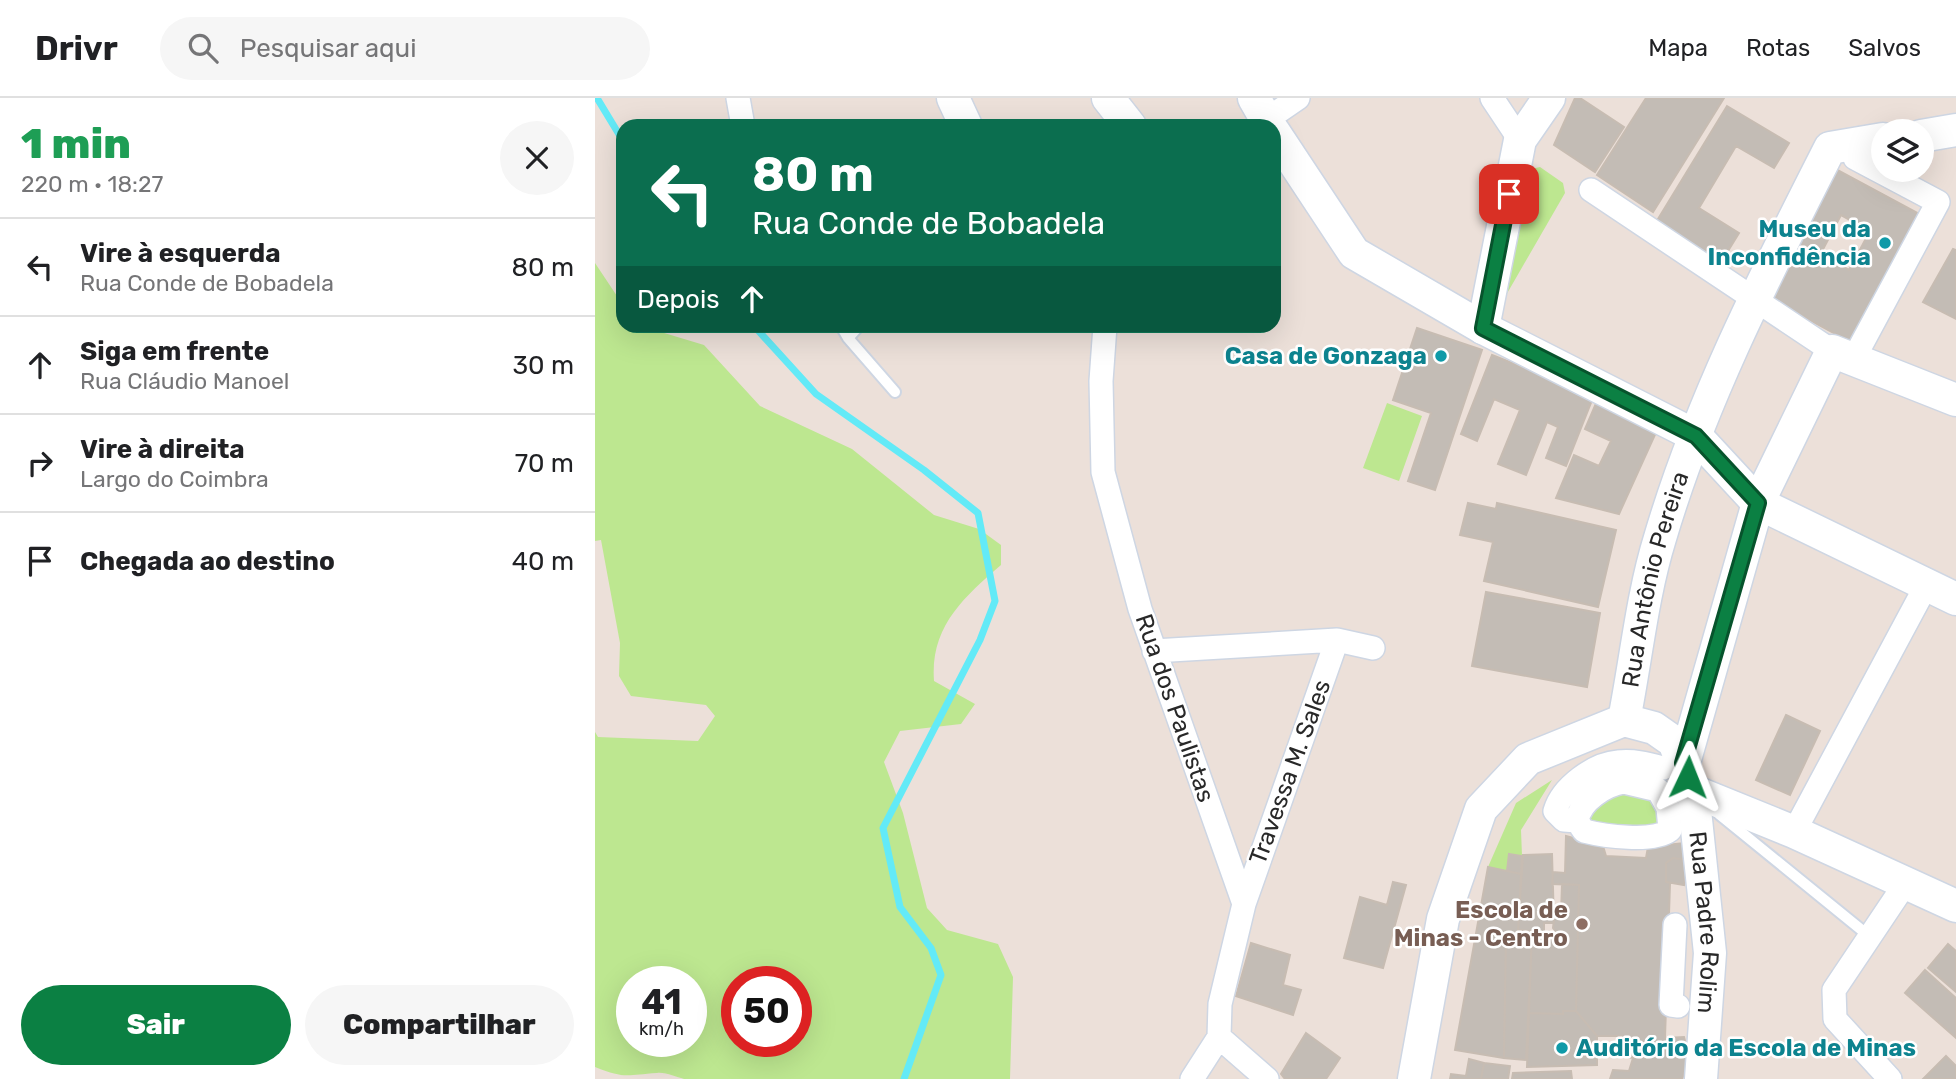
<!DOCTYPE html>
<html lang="pt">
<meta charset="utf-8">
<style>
body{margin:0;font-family:Rubik,sans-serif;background:#f6f6f6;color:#202124;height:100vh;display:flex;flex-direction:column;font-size:26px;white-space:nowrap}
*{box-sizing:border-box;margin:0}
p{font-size:23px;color:#757577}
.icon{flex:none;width:38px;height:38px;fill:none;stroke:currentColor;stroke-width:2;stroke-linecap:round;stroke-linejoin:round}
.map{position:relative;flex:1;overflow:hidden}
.details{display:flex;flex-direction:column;background:#fff;width:595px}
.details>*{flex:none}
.banner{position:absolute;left:21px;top:21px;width:665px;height:214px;border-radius:21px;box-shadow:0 7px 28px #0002;background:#0b6e4f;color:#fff;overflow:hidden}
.tools{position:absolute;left:1276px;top:21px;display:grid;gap:14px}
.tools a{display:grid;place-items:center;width:63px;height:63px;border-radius:50%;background:#fff;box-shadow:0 7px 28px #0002;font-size:35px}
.speed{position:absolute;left:21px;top:868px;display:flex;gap:14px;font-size:35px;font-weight:700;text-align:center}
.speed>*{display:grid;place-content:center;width:91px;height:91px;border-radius:50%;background:#fff;box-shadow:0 7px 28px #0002;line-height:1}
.speed small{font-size:18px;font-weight:400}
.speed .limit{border:10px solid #d22;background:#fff;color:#111}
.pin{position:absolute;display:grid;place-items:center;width:60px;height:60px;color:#fff;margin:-30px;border-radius:14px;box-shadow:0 4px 10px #0006}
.me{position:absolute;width:77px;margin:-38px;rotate:2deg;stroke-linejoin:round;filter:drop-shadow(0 0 5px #0008)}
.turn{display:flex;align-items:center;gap:24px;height:147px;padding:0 21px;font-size:32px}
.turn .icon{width:91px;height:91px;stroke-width:2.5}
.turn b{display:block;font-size:49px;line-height:60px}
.then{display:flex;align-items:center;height:66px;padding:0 21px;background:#0003;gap:14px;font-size:26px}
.round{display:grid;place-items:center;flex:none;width:74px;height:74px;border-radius:37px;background:#f6f6f6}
.summary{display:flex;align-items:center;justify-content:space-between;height:119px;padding:0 21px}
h1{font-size:42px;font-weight:800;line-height:52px;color:#1e9e55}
.primary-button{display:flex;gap:14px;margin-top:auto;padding:14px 21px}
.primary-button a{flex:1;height:80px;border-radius:42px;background:#0b8043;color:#fff;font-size:28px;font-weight:800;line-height:80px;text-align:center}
.primary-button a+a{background:#f6f6f6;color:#202124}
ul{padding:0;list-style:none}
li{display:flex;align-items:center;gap:21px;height:98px;padding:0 21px;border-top:2px solid #e0e0e0}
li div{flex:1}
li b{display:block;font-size:26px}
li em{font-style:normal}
header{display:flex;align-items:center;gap:42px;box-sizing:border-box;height:98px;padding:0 35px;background:#fff;border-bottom:2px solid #e0e0e0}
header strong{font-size:33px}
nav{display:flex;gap:38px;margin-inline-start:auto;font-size:24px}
.search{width:490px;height:63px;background:#f6f6f6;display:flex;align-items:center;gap:18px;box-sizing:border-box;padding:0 24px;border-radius:38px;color:#757577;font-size:26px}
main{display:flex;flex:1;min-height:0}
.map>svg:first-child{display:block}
.green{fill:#bde790;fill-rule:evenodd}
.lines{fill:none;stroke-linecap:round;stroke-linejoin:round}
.stream{stroke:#63eaf7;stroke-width:7}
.building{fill:#c3bcb5;stroke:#c7bcb2;stroke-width:2;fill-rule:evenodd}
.lane-casing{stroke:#ced6e3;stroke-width:14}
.street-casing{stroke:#ced6e3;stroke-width:26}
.secondary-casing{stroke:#ced6e3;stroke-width:35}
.lane{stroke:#fff;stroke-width:10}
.street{stroke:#fff;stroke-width:23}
.secondary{stroke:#fff;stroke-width:32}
.route-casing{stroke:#07532c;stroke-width:18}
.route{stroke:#0b8043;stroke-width:12}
.culture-dot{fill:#0f9aa8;stroke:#fff;stroke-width:2.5}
.education-dot{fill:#8d6e63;stroke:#fff;stroke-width:2.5}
.labels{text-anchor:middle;stroke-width:5;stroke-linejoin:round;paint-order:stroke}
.culture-label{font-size:24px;font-weight:bold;fill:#0d838f;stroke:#fff;text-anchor:end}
.street-label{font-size:24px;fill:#282828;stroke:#fff}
.education-label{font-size:24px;font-weight:bold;fill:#785e54;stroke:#fff;text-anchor:end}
</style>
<header>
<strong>Drivr</strong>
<div class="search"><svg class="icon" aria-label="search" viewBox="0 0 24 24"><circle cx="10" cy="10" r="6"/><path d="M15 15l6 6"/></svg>Pesquisar aqui</div>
<nav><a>Mapa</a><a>Rotas</a><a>Salvos</a></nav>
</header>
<main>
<section class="details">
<div class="summary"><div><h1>1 min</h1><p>220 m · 18:27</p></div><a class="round"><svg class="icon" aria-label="close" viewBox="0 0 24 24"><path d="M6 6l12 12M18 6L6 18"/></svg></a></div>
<ul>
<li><svg class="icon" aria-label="left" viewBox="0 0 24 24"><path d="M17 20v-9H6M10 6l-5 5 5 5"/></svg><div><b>Vire à esquerda</b><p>Rua Conde de Bobadela</p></div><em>80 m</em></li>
<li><svg class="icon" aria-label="ahead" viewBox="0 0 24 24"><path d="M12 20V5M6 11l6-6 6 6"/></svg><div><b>Siga em frente</b><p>Rua Cláudio Manoel</p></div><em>30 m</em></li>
<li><svg class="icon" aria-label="right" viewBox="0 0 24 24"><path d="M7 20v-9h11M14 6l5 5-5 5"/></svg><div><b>Vire à direita</b><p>Largo do Coimbra</p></div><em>70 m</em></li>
<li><svg class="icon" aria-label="arrive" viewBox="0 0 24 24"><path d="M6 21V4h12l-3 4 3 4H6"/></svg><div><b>Chegada ao destino</b></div><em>40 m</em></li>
</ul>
<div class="primary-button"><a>Sair</a><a>Compartilhar</a></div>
</section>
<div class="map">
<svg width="1361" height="981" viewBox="0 0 1361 981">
<rect width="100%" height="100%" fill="#ece0d9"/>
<!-- green -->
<path class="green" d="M945,69L968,85L970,95L910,199L903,195L936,71Z
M0,165L28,207V228H46L109,247L165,308L257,351L339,417L384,431L406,447V467C368,500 335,529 339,583L380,606L366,626L305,633L289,664L308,715L332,810L352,832L403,846L418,879L415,981H89C81,979 71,974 62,975C31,977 30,981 0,969V634L3,639L103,643L120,618L111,607L36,598L24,578L25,545L6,442L0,443ZM37,884H96V943H37ZM142,884H201V943H142Z
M792,305L827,318L804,383L768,370Z
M957,682L926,732L927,758L914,756L912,773L893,769L921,705Z
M1025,691L1063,700L1069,722L1061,729H999L993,720L996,714Z"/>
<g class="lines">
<!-- stream -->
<path class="stream" d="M2,0L28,43
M159,228L221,296L329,372L383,415L400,503L385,542L288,730L305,809L336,850L346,877L309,981"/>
</g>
<!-- building -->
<path class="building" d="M980,0H985L1029,29L1000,74L959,47Z
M1051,0H1129L1058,114L1002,77Z
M1132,8L1194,45L1179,70L1141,48L1104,110L1144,135L1125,166L1060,126Z
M1233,67L1326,117L1257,245L1163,194ZM1246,117L1275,133L1254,172L1225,157Z
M1358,151L1361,152V221L1328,204Z
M822,230L887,252L840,392L813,383L836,315L798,302Z
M897,257L999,297L971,368L951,360L963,329L952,324L931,377L903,366L925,312L899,301L882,343L866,336Z
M1002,303L1063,330L1024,416L961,400L979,357L1004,368L1016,343L990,331Z
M873,405L901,411L902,405L1021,432L1003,509L889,483L898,444L865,437Z
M891,494L1005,515L992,589L877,568Z
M1191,617L1225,633L1195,697L1161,682Z
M971,738L1008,748L1011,758L1051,760L1053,749L1089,745L1093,762L1078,760L1071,765V784L1075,785L1070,940L1089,939L1095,962L1087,981H1015L1018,972L1034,973L1038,960L1021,957L1026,938H1002L981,913L984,787L957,786L958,774L970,775Z
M914,756L927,758L926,776L912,773Z
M957,756L959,825H949V834L923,832L928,757Z
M1078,760L1093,762L1089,787L1071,784V765Z
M893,769L926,776L923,836H911L909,960L860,952Z
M798,784L811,787L788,870L749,860L765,799L792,807Z
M967,786L984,787L981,913H968V916L934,915L937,834H961L958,830L959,821L966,816Z
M911,836L937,837L931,962L909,960Z
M656,845L695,857L688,887L706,892L698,917L641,898Z
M1353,846L1361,853V894L1333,870Z
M1330,872L1361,900V940L1310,895Z
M968,913H981L1002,938V967L932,969L934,915L968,916Z
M711,935L745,960L731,981H690L686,976Z
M1351,958L1361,968V981H1328Z
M874,961L889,965L886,981H855L856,976L871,978Z
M889,965L915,968L913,981H886Z
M976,973L977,981H917L918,975Z"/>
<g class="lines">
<defs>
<path id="lane" d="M246,228L253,240L300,294
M253,240L264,228
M1124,716L1274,838"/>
<path id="street" d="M143,0L148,28
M897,0L925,42
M671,22L703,0
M996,92L1237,253
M510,228L506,283L508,374L545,511L649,806L625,906L624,939L597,981
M1258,262L1343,104L1260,60
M559,553L742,542L778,550
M1029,684L1063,692L1073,710L1075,732C1058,745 1009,738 989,733L982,723C985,703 1010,687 1029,684Z
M982,723L969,722L960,713C967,689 999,666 1023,664C1038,662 1053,666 1068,670
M1199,734L1332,486
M649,806L742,542
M1080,827L1076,907L1083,908
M624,939L672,981
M1295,981L1240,921L1239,892L1310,786"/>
<g id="secondary">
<path d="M358,0L371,28"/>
<path d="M513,0L535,28"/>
<path d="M659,0L675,28"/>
<path d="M679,34L759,155L888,230L1101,338L1163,405L1361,501"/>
<path d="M1326,38L1361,32"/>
<path d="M888,230L925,42L954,0"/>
<path id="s1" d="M1029,622C1041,562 1047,498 1065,440C1105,304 1171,176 1235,50L1288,41"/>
<path id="s2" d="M1029,622L1059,630L1079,644L1098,693L1115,855L1106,981"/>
<path d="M1089,665L1163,405L1237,253L1361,302"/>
<path d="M1098,693L1199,734L1361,808"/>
<path d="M819,981L848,821L886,711L933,661L1029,622"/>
</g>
</defs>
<!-- lane casing -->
<use href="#lane" class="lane-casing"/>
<!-- street casing -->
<use href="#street" class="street-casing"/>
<!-- secondary casing -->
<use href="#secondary" class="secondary-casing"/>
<!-- lane -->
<use href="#lane" class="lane"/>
<!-- street -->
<use href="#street" class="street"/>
<!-- secondary -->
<use href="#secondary" class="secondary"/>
</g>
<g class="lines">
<defs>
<path id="route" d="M914,96L888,230L1101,338L1163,405L1088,665L1093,679"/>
</defs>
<!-- route casing -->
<use href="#route" class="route-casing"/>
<!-- route -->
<use href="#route" class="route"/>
</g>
<!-- markers -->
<g class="culture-dot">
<circle cx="1290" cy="145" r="7"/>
<circle cx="846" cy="258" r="7"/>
<circle cx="967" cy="950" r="7"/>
</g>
<circle class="education-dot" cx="987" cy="826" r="7"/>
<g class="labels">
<!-- culture labels -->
<g class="culture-label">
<text x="1276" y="139">Museu da<tspan x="1276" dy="28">Inconfidência</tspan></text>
<text x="832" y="266">Casa de Gonzaga</text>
<text x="981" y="958" text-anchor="start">Auditório da Escola de Minas</text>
</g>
<!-- street labels -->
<g class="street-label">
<text dy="8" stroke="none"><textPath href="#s1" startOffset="144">Rua Antônio Pereira</textPath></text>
<text transform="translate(580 610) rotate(71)" y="8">Rua dos Paulistas</text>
<text transform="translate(695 674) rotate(-70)" y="8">Travessa M. Sales</text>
<text dy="8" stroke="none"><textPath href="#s2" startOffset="240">Rua Padre Rolim</textPath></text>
</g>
<!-- education labels -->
<g class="education-label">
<text x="973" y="820">Escola de<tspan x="973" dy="28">Minas - Centro</tspan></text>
</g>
</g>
</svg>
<div class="tools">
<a><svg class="icon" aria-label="layers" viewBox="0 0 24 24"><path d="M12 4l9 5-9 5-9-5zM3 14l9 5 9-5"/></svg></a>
</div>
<div class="speed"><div>41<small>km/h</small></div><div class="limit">50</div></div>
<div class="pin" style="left:914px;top:96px;background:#d93025"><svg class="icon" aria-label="arrive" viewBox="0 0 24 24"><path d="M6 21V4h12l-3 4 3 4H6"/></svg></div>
<svg class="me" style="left:1093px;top:679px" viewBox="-20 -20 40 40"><path d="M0-17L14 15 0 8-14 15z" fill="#0b8043" stroke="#fff" stroke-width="4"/></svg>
<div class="banner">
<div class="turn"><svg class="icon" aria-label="left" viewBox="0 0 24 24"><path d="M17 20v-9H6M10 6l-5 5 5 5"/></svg><div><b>80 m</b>Rua Conde de Bobadela</div></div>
<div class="then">Depois<svg class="icon" aria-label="ahead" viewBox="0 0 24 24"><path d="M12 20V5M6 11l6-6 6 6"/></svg></div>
</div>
</div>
</main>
